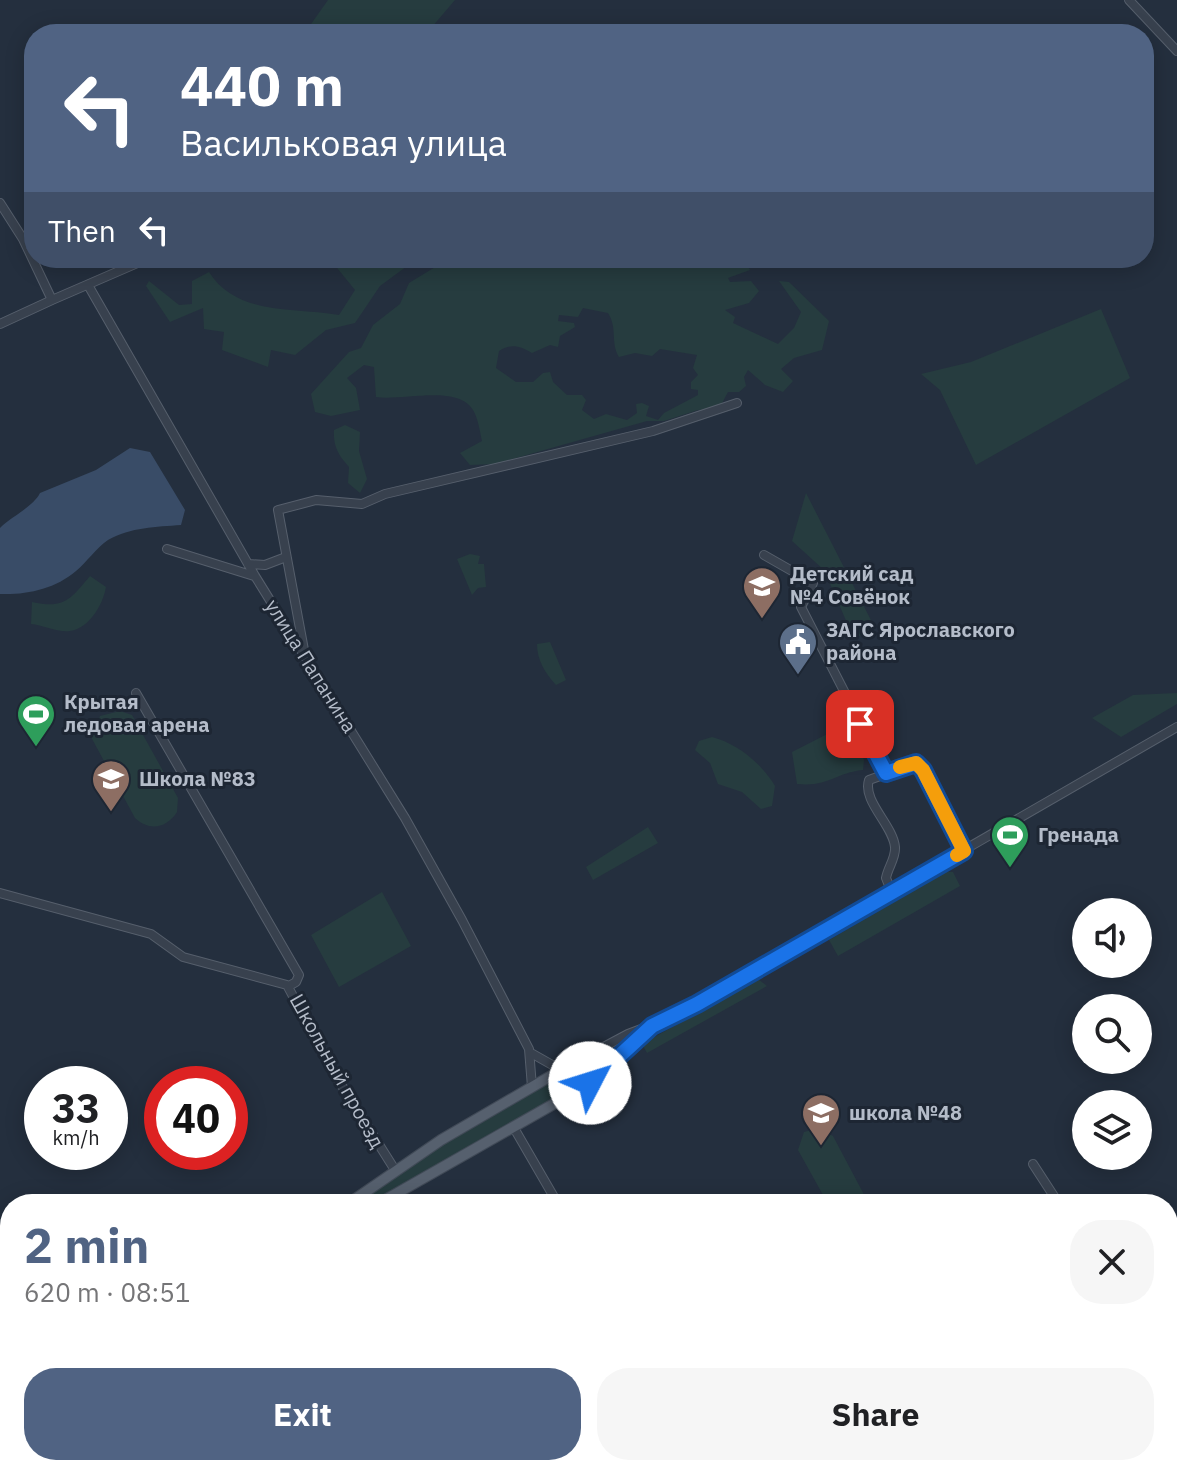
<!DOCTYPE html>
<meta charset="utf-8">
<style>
body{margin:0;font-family:"IBM Plex Sans",sans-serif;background:#f6f6f6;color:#202124;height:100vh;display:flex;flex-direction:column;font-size:30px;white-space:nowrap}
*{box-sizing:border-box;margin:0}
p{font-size:26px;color:#757577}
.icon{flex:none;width:44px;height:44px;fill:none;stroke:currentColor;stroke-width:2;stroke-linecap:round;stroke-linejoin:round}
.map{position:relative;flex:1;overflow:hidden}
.details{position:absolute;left:0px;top:1194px;width:1178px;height:282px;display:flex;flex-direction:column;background:#fff;border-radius:32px 32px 0 0;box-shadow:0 4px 20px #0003}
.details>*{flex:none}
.top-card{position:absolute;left:24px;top:24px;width:1130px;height:244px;border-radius:32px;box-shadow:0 4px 20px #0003;background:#506383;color:#fff;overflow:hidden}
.tools{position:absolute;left:1072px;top:898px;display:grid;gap:16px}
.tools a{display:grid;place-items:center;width:80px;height:80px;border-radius:50%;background:#fff;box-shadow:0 4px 20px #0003;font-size:40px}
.speed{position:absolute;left:24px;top:1066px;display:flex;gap:16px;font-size:40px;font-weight:700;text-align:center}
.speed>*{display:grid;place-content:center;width:104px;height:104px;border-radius:50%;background:#fff;box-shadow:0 4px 20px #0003;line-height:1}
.speed small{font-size:20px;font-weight:400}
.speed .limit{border:12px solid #d22;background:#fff;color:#111}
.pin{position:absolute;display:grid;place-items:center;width:68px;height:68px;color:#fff;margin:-34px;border-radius:16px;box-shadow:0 4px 12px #0006}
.me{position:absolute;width:88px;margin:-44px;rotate:50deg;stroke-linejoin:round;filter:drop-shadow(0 0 6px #0008)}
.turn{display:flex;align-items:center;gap:28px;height:168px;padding:0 24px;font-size:36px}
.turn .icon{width:104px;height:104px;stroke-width:2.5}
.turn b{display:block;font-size:56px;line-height:68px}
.then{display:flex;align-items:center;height:76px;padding:0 24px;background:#0003;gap:16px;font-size:30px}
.round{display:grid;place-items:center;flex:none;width:84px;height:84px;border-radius:32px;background:#f6f6f6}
.overview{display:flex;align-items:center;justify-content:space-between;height:136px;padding:0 24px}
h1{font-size:48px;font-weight:700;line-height:60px;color:#506383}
.cta{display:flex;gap:16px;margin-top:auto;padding:16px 24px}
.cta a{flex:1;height:92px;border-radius:32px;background:#506383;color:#fff;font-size:32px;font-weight:700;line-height:92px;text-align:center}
.cta a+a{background:#f6f6f6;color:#202124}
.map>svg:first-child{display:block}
.green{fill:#263c3f;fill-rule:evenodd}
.water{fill:#394c67}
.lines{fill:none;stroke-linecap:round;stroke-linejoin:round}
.minor-casing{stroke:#565f6c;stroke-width:10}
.major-casing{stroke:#414a57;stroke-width:12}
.minor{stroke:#38414e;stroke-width:8}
.major{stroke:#56606e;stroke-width:10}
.route-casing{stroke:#114b97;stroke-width:20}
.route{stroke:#1a73e8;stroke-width:14}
.slow{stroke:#f59e0b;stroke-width:14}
.labels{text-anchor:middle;stroke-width:6;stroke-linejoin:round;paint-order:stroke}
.poi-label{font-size:20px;font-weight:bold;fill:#b4bcc9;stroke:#1d2633;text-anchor:start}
.street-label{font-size:20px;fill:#b4bcc9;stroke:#1d2633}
</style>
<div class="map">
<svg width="1177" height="1475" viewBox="0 0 1177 1475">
<rect width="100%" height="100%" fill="#242f3e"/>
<!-- green -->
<path class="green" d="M328,0H455L426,34H304Z
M329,258H418L380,286L355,323L326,330L295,355L271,350L268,367L222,350L224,332L204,329L203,308L170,322L146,286L149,281L179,305L192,304V281L209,272C237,316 293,307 339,315L355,290Z
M450,258H499L500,263H513L519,258H743L750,270L728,278L730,282L751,281L759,291L749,303L725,310L735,317L733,323L778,344L794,328L801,312L779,281L789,282L829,321L822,350L794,358L781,369L793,381L783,392L765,385L748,370L744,377L746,386L739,392H728L719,409L698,410L664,421H647L495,464L470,465L460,453L482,441C480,432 478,418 473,410C458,384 402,401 376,397L374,367L364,365L347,378L356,388L360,410L331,416L315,412L311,394L349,352L361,348L373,325L400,304L409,283ZM583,308L608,313C618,329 610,342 619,357L635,353L652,356L660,349L697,355L693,368L698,375L691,382V389L698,390V395L664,413L658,420L646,416L649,406L642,403L636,404L637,413L627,420L606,414L594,419L582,410L586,400L582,395H567L553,382L550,372L543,373L533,382H516L496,368L499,351C511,343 520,346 532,353L550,345L558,347L560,336L575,327L574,323L558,321L559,315L578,317Z
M1101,309L1130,378L976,465L940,390L921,374L971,362Z
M345,425L360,432L359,451L367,479L360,493L348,483L349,467C338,455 333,446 334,430Z
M806,493L875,628L854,639L824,570L792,541Z
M470,554L480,556L478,564H484L486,587L478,588L472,595L457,559Z
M90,576L106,587C103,604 90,628 70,631C59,633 43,625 31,624L32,602C64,609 70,600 90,576Z
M550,642L566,680L556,685C545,673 537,660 537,644Z
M1177,693V704L1121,737L1092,718L1133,695Z
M120,711L132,715L178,798L177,812C166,829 149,831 135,818L91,737L100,716Z
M847,724L864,760L863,770C834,773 830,787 797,784L792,752Z
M712,737C738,744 761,763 775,786L772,806L761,809L742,792L718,784L710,763L695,750L699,741Z
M648,827L658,843L593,880L586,867Z
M946,872H953L960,886L838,956L829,940Z
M382,892L411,946L339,987L311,935Z
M758,979L767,986L647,1053L642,1044Z
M574,1069L582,1073L580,1084L368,1204H357L431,1152Z
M818,1128L833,1136L869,1204H828L798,1150L804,1132Z"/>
<!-- water -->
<path class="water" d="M130,448L150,452L185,510L181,525C156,527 131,527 108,540C96,548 87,562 76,571C55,589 27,595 0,594V528C12,516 33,507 40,493L96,470Z"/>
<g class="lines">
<defs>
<path id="minor" d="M1129,0L1177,51
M0,203L23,239L52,300L149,258
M88,285L255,576L405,818L462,920L529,1049L532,1087
M0,324L52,300
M167,549L254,576
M764,555L813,583L801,607L886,773
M248,564L265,565L286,557
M304,650L278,510L316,500L362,504L385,494L653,431L737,403
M136,693L299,975L296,982L289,986
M0,893L151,934L183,957L287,985L337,1078L395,1170
M892,893L886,878C888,867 896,858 895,847C893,825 862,801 869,780L916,763L923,770L964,851
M531,1053L554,1066H568L628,1034L678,1015L1177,727
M584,1087L652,1027
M514,1128L558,1204
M1033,1164L1059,1204
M1168,1396L1177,1412
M247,1466L243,1468L247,1475
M446,1466L451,1475
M710,1466L715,1475
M826,1475L842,1466"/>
<path id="major" d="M348,1204L441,1140L568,1066L579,1064L587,1071L588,1081L580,1089L378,1204
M0,1404L10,1398
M0,1420L10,1414"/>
</defs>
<!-- minor casing -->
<use href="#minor" class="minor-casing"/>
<!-- major casing -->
<use href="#major" class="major-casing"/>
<!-- minor -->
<use href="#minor" class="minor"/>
<!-- major -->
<use href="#major" class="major"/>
</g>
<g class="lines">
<defs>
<path id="route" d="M590,1083L652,1026L697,1004L964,851L923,770L916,763L886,773L860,724"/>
</defs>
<!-- route casing -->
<use href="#route" class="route-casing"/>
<!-- route -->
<use href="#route" class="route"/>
<!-- slow -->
<path class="slow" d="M900,767L916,763L923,770L964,851L957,855"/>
</g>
<!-- icons -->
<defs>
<symbol id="school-pin" viewBox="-11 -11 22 30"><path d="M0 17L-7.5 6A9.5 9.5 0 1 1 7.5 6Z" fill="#8d6e63" stroke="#1d2633"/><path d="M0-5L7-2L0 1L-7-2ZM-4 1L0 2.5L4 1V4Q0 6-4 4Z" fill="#fff"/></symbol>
<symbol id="civic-pin" viewBox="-11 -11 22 30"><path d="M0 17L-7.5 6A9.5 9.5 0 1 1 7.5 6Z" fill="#5c6f8a" stroke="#1d2633"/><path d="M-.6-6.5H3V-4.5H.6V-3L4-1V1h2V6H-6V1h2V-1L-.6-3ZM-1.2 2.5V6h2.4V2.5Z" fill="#fff"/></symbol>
<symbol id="stadium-pin" viewBox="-11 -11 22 30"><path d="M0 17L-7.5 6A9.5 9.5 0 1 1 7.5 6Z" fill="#2e9e5b" stroke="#1d2633"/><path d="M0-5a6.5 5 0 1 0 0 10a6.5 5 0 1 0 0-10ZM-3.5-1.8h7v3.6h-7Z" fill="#fff"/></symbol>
</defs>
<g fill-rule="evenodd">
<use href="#school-pin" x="740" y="564" width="44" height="60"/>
<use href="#civic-pin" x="776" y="620" width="44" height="60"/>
<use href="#stadium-pin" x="14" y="692" width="44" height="60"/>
<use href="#school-pin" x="89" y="757" width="44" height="60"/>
<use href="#stadium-pin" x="988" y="813" width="44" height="60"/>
<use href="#school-pin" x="799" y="1091" width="44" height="60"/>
</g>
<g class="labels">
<!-- poi labels -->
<g class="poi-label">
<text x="790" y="581">Детский сад<tspan x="790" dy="23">№4 Совёнок</tspan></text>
<text x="826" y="637">ЗАГС Ярославского<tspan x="826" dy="23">района</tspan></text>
<text x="64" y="709">Крытая<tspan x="64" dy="23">ледовая арена</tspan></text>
<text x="139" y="786">Школа №83</text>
<text x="1038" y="842">Гренада</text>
<text x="849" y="1120">школа №48</text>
</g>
<!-- street labels -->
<g class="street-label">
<text transform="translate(311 666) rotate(58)" y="7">улица Папанина</text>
<text transform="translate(337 1071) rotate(61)" y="7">Школьный проезд</text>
</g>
</g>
</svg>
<div class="tools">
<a><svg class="icon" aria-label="sound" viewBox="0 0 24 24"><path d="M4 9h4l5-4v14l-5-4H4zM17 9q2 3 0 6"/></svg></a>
<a><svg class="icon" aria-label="search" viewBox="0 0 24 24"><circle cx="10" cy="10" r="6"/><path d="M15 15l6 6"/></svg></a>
<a><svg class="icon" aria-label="layers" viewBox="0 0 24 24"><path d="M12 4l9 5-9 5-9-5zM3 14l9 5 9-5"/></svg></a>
</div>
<div class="speed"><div>33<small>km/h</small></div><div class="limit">40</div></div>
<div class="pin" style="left:860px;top:724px;background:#d93025"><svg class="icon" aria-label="arrive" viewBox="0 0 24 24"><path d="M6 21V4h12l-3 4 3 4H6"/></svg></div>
<svg class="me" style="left:590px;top:1083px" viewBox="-20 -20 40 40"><circle r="19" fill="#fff"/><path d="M0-13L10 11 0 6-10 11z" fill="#1a73e8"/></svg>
<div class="top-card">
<div class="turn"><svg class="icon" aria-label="left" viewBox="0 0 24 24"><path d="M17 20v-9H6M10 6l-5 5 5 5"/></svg><div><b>440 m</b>Васильковая улица</div></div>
<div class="then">Then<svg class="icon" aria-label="left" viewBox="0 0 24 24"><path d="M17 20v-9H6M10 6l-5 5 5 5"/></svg></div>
</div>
<section class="details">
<div class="overview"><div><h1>2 min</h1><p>620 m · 08:51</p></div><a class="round"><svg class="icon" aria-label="close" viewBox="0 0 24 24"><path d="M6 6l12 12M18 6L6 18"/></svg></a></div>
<div class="cta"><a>Exit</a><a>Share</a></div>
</section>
</div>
